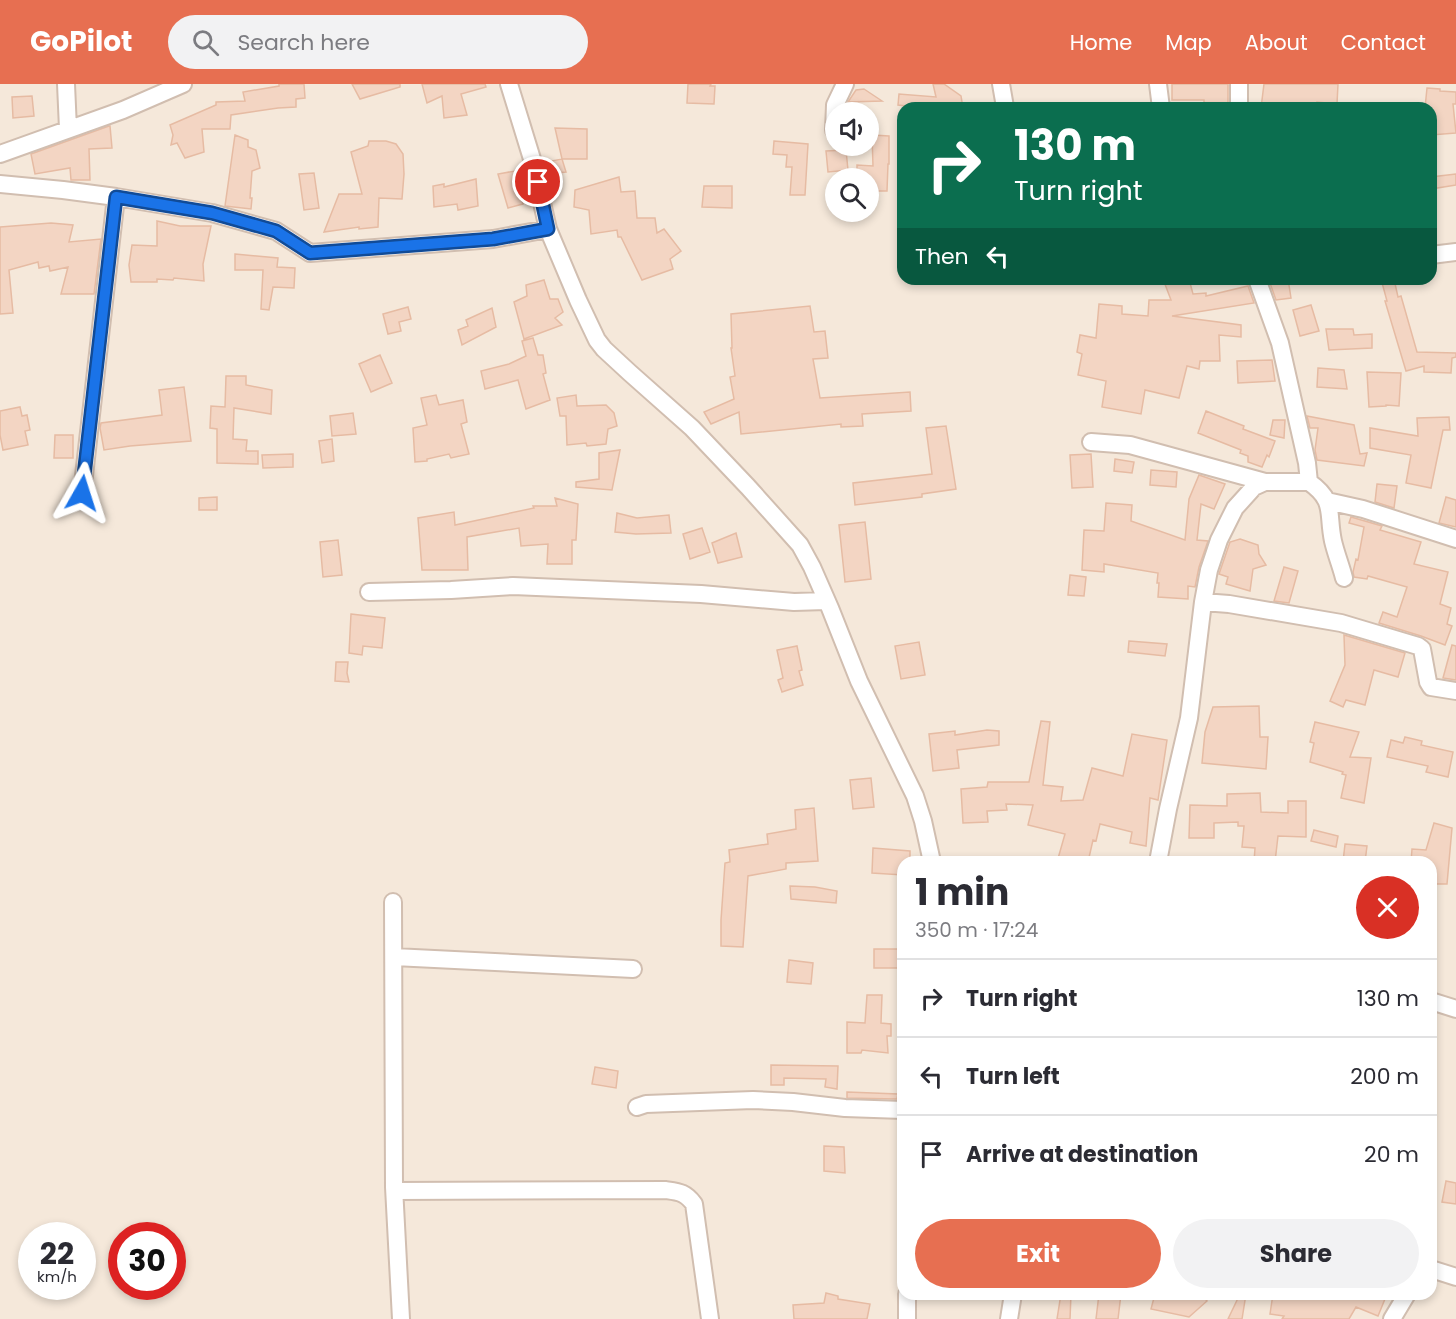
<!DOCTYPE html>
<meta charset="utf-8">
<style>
body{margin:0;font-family:Poppins,sans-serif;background:#f2f2f3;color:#2b2b33;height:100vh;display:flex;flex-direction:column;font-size:22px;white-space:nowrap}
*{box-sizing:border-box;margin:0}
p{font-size:20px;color:#7c7c81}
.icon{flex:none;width:33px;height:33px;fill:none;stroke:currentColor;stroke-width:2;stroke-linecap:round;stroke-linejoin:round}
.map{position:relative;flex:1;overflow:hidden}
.side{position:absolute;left:897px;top:772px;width:540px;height:444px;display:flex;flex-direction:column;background:#fff;border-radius:18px;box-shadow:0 3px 9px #0003}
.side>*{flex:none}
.hud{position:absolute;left:897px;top:18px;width:540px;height:183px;border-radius:18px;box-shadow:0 3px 9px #0003;background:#0b6e4f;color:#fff;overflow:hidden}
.controls{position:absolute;left:825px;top:18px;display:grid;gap:12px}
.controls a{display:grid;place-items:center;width:54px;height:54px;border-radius:50%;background:#fff;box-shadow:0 3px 9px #0003;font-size:30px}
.speed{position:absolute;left:18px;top:1138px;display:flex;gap:12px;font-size:30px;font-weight:700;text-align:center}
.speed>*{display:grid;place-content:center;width:78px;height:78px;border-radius:50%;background:#fff;box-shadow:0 3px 9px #0003;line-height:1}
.speed small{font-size:15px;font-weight:400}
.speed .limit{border:9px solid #d22;background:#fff;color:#111}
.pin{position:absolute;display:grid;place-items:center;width:51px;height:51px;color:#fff;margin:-26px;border:3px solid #fff;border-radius:50%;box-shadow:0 2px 6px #0007}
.me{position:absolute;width:66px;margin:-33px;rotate:6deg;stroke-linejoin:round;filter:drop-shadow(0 0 4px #0008)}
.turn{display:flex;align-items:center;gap:21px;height:126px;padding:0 18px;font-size:27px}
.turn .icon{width:78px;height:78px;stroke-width:2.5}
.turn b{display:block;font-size:42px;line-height:51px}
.then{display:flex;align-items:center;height:57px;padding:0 18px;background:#0003;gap:12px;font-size:22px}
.round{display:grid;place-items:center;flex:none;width:63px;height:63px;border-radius:32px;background:#f2f2f3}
.overview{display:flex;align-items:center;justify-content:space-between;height:102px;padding:0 18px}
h1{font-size:36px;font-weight:700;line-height:45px}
.button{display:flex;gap:12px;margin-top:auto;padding:12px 18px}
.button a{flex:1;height:69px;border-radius:36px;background:#e76f51;color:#fff;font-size:24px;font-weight:700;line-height:69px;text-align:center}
.button a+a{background:#f2f2f3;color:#2b2b33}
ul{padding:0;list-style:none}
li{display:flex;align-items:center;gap:18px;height:78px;padding:0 18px;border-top:2px solid #e1e1e2}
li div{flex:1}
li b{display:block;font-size:22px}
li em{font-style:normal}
header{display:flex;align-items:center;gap:36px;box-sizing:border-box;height:84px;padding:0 30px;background:#e76f51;color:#fff}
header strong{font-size:28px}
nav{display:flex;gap:33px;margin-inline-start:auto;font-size:21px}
.search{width:420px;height:54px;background:#f2f2f3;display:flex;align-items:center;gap:15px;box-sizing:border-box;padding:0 21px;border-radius:33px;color:#7c7c81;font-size:22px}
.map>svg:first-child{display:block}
.residential{fill:#f5e8da;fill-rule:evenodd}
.building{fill:#f3d5c3;stroke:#e6bba3;stroke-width:1.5}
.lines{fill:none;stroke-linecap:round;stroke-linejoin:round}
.minor-casing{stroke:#d1beb0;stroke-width:20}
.minor{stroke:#fff;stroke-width:16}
.route-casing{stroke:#114b97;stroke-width:15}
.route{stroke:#1a73e8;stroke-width:10}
</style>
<header>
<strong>GoPilot</strong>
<div class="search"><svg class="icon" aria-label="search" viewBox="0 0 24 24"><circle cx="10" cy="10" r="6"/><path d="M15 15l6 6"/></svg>Search here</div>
<nav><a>Home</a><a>Map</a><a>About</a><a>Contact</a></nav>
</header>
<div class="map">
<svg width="1456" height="1235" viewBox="0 0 1456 1235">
<rect width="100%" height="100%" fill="#fdf6ec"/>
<!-- residential -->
<path class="residential" d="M0,0H1456V1235H0ZM903,24H1431V195H903ZM836,28H868V62H836ZM836,94H868V128H836ZM903,778H1431V1210H903ZM32,1152H82V1203H32ZM122,1152H172V1203H122Z"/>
<!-- building -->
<path class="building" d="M279,0H304L305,14L296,15V23L278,24L231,31L230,45H202L204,68L185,74L177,59L171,61L173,51L170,41L216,21V18L245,17L243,8L279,2Z
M352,0H400V3L360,15Z
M422,0H485L486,3L461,10L467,31L444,34L442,12L427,19Z
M688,0H711L710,2H715L714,20L687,19Z
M933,0H944L961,12L963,24H923L898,21L899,10L936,13Z
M1172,0H1228V24H1204V16H1172Z
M1264,0H1338L1337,20L1317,18V22H1309L1306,24H1261Z
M1427,4L1440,5V7L1456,8V20H1453L1456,49L1431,51V24H1425Z
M864,5L882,17L848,18L856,6Z
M32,12L34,32L13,34L12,13Z
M109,42H110L112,64L89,65L90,96H71L70,84L35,90L31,70Z
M555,44L587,45V75H562Z
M235,51L248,56V63L256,66L260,84L252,87L250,114H252L251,125L225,122Z
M872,51L889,52V80H888L887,107H868V94H857V81L873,82Z
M369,57H386L396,60L403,70L404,90L402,115L379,114L378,143L359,145V143L324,148L339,110H362L351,68L368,62Z
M774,57L808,60L805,111H790L792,83H786L787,71L773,70Z
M846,66L848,86L828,88L826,67Z
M562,75L566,88L547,90L546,78Z
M515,87L523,120L508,124L498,90Z
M314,89L319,124L304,126L299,90Z
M1456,90V101L1431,105V93Z
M619,93L621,108L635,107L637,134H655L657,149L664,145L681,167L670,175L673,185L642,196L621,153H618L617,146L591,150L589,126L574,123L575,106Z
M476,95L478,122L458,126L457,120L434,123L433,102L444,100V103Z
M704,102H732V124L702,123Z
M157,137L180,142H211L203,180L204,197L174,194L173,196L157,195V198H131L129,181L132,161L157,162Z
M51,139L73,141L69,158L101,155L94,210H61L68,183L50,187L49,182L39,184L38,178L9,186L13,229L0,230V143Z
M235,170L278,174L277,183L295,184L294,204L273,203L269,226L261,225L263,186H235Z
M1163,195H1189L1193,210L1206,209V212L1248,202L1254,219L1172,232L1241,241V253L1219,251L1220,277H1200L1199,285L1187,282L1179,314L1145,306L1141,330L1102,323L1106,297L1078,291L1082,270L1077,268L1080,251L1096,254L1099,220L1122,222V230L1148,232L1149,216H1171Z
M1272,195H1288L1291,214L1276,216L1270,199H1272Z
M1381,195H1394L1398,213L1401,212L1417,268L1456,269V273L1452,274L1451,289L1424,288V282L1406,287L1385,217H1387Z
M544,196L550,215H558L563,228L555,234L562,241L524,255L514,218L527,212L526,201Z
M1311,221L1319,247L1300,252L1293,226Z
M810,222L814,248L825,247L828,274L813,275L820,314L910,308L911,327L862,330L863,342L841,343V340L741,350L739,328L711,340L704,328L734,315L730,293L735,292L731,264H732L731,230Z
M408,223L411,235L399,238L401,247L388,250L383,230Z
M492,224L496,243L462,261L458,246L468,242L466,236Z
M1326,245H1353L1354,251L1372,250V264L1329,266Z
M533,254L538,271H543L546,289L543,290L550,316L526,325L518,296L485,305L481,287L509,280L526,272L522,257Z
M380,271L392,299L371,308L359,280Z
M1272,276L1275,297L1238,299L1237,277Z
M1318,284L1344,286L1347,305L1317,303Z
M1367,288L1401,289L1399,322L1386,321V322L1369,323Z
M226,292H246V301L272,306L271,330L234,324L233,355L247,356L246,367H258V380L217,379V345L210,344L211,322L225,323Z
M184,303L191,357L130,362L104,366L100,344L101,339L162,331L159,306Z
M436,311L439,321L463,316L467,338L461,340L469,370L451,374L449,370L427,375V377L415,378L413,344L427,341L421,314Z
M576,311L577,322L606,321L614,329L617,342L608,345L606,360L587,362L586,359L567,361L566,332H560L557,314Z
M20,323L22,332L27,331L30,346L25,347L28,361L3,366L0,351V327Z
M1206,327L1244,342L1243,345L1275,357L1269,373L1267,371L1262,383L1248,378V372L1240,369L1241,366L1198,349Z
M353,329L356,350L332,352L330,332Z
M1307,332L1354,341L1360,370L1367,369L1364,382L1317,376L1315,366L1318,344H1310Z
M1449,333L1450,346H1443L1431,404L1406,399L1411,371L1370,364V344L1418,352L1417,334Z
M1273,336H1285L1284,354L1270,351Z
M946,342L956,405L922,410V413L855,421L853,399L932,390L926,344Z
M55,351H73V374H54Z
M332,355L334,377L322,379L319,357Z
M620,366L612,406L576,403V398L599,395V369Z
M293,370V383L263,384L262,371Z
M1091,370L1093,403L1072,404L1070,371Z
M1115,375L1134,378L1132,389L1114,387Z
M1151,386L1177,388L1176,403L1150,401Z
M1199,391L1225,400L1214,425L1201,420L1197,456L1208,457L1199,483L1195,503L1188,502V515L1158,513L1159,499H1157L1158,489L1104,480V488L1082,486L1084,446L1104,447L1106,419L1132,421L1131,437L1185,456L1189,415Z
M1377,400L1397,402L1394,424L1375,418Z
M217,413V426H199V414Z
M1446,413L1456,416V443L1439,439Z
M555,414L578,420L576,456H572V480H547L548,460L521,462L519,444L467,453L468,486H422L418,434L454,428L455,441L534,424L533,422H557Z
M617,429L637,434L669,431L671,449L636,450L615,448Z
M1351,433L1382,442L1380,446L1421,458L1414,480L1448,488L1440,520L1451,524L1447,540L1452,542L1445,561L1421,552L1379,539L1383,528L1397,533L1407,503L1368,492L1367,495L1354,493L1353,488L1356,475L1358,476L1364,443L1349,439Z
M865,438L871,495L845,498L839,441Z
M702,444L710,468L690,475L683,450Z
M736,449L742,473L718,479L712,459Z
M1240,455L1258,461L1259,470L1266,481L1253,485L1250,507L1226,500L1228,493L1219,490L1230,458Z
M338,456L342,491L323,493L320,458Z
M1284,483L1298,487L1289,519L1274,517Z
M1070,491L1086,493L1084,512L1068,511Z
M351,530L385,534L382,564L363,562L362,571L349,569Z
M1344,551L1405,569L1398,593L1374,586L1365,621L1346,616L1343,623L1330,617L1345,581Z
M1129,557L1167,560L1165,572L1128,568Z
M919,558L925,591L901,595L895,562Z
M1452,561L1456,562V596L1443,594Z
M797,562L802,586L799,587L803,601L782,608L778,596L783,594L777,566Z
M336,578H348L347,589L349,598L335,597Z
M1259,622L1260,653H1268L1266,685L1202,679L1205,648L1213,623Z
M1041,637L1050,638L1043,701L1063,703L1061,717L1083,716L1092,684L1123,692L1132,650L1167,656L1158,716L1150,714L1146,762L1130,759L1132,748L1100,740L1096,757L1093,756L1088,778H1057L1065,750L1028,741L1033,721L1006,720L1007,726L987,727L988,738L963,739L961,705L987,703L988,698H1029Z
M1315,638L1359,648L1350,673L1371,674L1364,719L1341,714L1346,691L1342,690L1343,688L1310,678L1314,659L1310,658Z
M987,646L999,647V661L957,666L959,684L933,687L929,650L955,647V651Z
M1405,653L1422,657L1421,661L1453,668L1448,693L1426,688L1428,682L1387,673L1391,656L1403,659Z
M871,694L874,723L853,725L850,696Z
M1260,709L1261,728L1288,729V717H1306V753L1278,752L1275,778H1254L1255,764L1242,763L1244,742H1238V738L1214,739V754H1189L1190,721L1227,722V710Z
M814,724L818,777L786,779V785L748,792L743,863L721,862V836L725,779L730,778L729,766L768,760L767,750L796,745L795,726Z
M1434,739L1452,744L1447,800H1431V778H1411L1412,765L1426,766Z
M1314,746L1338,752L1336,763L1311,757Z
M1345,760L1367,762L1365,778H1343Z
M873,764L910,767V778H903V791L872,789Z
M790,802L815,803L837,807L836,819L791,815Z
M874,865H903V884H874Z
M789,876L813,879L811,900L787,898Z
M867,911H882L881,939L891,940V952H887L888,969L862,966L861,969H847V938L865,939Z
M771,981L838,982L837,1005L825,1003L826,995L784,994V1001H771Z
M595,983L618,987L616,1004L592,1000Z
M847,1008L898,1010L897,1015L847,1014Z
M824,1062L844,1063L845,1089L824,1087Z
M1446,1097L1456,1099V1120L1442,1118Z
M826,1209L838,1212V1215L870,1220L867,1235H794L793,1221L824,1219Z
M1061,1210H1071L1070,1235H1057Z
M1099,1210H1121L1118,1235H1096Z
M1155,1210H1201L1207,1217L1189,1233L1151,1225Z
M1240,1210H1246L1242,1235H1228Z
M1273,1210H1387L1378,1232L1356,1223L1349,1235H1282L1284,1232L1270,1230Z"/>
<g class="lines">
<defs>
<path id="minor" d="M66,0L68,45
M509,0L532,75L548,145L578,216L597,256L604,265L630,289L692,344L748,403L800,461L812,483L830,524L859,597L915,712L923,737L932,778
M1001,0L1005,23
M1158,0L1161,24
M1239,24V0
M834,46L835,21L845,0
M0,70L123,26L183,0
M0,100L63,106L116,113L212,129L276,147L310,169L493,155L548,145
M1431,171L1456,168
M1257,195L1280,259L1307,379L1309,398
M1091,358L1130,361L1265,398
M82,409L116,113
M1327,417L1363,425L1456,455
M369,508L451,506L513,502L701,510L794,518L826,517
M1203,518L1229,520L1341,539L1418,562L1422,565L1428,598L1431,603L1456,607
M1158,778L1168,725L1189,634L1203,518L1209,486L1219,456L1235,424L1254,403L1265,398H1309C1336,417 1327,429 1333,457C1336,470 1341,482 1344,494
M393,818L394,1103L401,1235
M394,873L633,885
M1431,917L1456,925
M637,1023L646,1020L753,1016L793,1018L845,1024L903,1026
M395,1107L665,1106C679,1108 685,1108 694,1120L710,1235
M1431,1185L1456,1193
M907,1235V1210
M1009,1235L1013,1210
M1392,1235L1407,1210"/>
</defs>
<!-- minor casing -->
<use href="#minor" class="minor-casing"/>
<!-- minor -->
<use href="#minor" class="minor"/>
</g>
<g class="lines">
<defs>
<path id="route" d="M82,409L116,113L212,129L276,147L310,169L493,155L548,145L538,98"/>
</defs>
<!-- route casing -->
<use href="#route" class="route-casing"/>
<!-- route -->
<use href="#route" class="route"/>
</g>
</svg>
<div class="controls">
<a><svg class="icon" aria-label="sound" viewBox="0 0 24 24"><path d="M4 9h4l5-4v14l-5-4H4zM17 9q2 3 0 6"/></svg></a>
<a><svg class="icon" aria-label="search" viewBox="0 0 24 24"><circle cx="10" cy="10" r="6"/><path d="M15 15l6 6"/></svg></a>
</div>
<div class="speed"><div>22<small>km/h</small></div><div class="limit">30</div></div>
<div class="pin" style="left:538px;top:98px;background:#d93025"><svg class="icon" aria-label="arrive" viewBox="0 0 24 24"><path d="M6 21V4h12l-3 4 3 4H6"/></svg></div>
<svg class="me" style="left:82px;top:409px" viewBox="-20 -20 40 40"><path d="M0-17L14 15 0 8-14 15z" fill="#1a73e8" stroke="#fff" stroke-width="4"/></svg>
<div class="hud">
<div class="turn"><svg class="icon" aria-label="right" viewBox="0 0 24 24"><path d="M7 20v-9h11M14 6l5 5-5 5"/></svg><div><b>130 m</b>Turn right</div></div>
<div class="then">Then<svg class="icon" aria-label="left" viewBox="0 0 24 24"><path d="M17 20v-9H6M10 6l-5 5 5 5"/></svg></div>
</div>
<section class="side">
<div class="overview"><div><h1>1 min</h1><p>350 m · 17:24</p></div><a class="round" style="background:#d93025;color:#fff"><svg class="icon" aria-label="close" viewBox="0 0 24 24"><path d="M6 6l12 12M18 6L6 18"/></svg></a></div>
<ul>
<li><svg class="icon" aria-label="right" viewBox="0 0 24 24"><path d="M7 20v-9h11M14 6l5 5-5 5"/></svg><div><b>Turn right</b></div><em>130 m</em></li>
<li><svg class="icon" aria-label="left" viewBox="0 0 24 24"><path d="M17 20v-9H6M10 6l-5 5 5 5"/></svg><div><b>Turn left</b></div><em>200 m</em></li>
<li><svg class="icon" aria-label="arrive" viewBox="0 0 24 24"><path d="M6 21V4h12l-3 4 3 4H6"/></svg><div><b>Arrive at destination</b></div><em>20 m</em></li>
</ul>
<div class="button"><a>Exit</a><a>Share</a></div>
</section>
</div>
